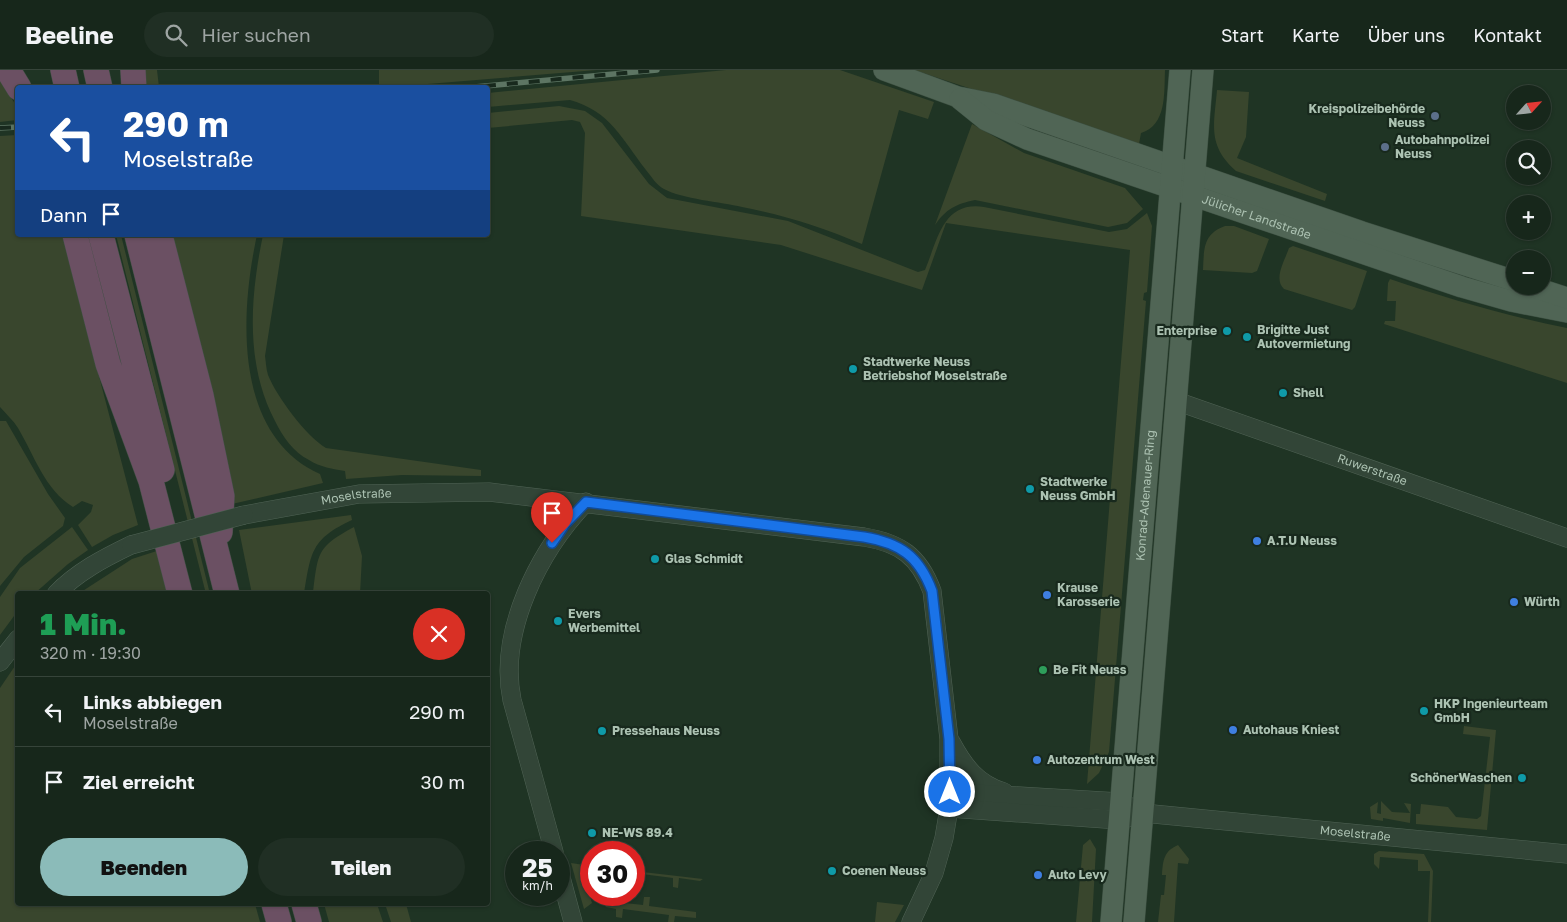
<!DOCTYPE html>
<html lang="de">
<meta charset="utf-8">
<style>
body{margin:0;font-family:"Golos Text",sans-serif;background:#202f24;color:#f1f3f6;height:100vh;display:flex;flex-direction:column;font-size:19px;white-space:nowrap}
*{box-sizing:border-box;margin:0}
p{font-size:16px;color:#9ea5a3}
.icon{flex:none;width:28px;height:28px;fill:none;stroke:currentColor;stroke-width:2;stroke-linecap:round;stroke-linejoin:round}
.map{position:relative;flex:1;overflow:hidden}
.panel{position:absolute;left:15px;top:521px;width:475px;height:315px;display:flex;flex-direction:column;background:#17271b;border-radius:5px;box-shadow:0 1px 4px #0004,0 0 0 1px #36443a}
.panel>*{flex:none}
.top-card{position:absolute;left:15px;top:15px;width:475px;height:152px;border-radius:5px;box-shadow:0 1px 4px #0004,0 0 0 1px #36443a;background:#1a4fa0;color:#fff;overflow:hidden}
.needle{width:32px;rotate:63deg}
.controls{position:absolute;left:1506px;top:15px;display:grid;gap:10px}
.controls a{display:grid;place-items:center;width:45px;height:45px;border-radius:50%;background:#17271b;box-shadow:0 1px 4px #0004,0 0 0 1px #36443a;font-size:25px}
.speed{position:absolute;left:505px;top:771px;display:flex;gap:10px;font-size:25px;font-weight:700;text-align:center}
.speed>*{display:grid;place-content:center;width:65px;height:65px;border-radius:50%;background:#17271b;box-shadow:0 1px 4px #0004,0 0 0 1px #36443a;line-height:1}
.speed small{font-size:12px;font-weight:400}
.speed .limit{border:8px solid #d22;background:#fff;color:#111}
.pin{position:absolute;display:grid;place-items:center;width:42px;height:42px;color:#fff;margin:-51px -21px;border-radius:50% 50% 50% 0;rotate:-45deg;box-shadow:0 0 5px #0007}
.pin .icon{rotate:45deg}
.me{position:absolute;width:55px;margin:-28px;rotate:0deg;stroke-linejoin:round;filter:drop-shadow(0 0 4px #0008)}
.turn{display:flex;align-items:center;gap:18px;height:105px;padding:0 25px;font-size:22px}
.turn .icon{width:65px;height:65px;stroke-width:2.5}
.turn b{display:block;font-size:35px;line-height:42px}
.then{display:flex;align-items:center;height:48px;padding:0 25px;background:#0003;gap:10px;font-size:19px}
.round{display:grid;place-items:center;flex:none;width:52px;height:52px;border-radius:26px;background:#202f24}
.headline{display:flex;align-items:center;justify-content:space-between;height:85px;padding:0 25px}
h1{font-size:30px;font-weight:800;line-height:38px;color:#1e9e55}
.button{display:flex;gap:10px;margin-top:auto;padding:10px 25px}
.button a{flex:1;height:58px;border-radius:30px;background:#8bbbb9;color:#111;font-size:20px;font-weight:800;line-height:58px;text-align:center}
.button a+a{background:#202f24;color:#f1f3f6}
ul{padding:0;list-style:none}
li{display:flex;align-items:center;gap:15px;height:70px;padding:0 25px;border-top:1px solid #36443a}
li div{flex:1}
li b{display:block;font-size:19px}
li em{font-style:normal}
header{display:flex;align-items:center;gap:30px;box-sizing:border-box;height:70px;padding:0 25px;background:#17271b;border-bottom:1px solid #36443a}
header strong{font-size:24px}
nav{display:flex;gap:28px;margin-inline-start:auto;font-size:18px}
.search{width:350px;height:45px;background:#202f24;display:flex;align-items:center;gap:12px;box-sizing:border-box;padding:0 18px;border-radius:28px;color:#9ea5a3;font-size:19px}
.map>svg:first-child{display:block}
.green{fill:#39462d}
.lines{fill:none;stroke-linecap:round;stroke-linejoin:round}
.minor-casing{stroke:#506355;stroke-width:19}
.major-casing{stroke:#3c4f41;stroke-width:22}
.highway-casing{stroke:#3d4f42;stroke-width:26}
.minor{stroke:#324537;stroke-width:18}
.major{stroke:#506555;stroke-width:21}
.highway{stroke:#6b5063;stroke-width:25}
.rail-casing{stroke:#5d7563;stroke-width:5.5}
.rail{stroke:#18291d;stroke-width:4;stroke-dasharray:11;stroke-linecap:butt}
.minor-bridge-casing{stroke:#506355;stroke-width:19;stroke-linecap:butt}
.minor-bridge{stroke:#324537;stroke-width:18}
.route-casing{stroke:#114b97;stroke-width:12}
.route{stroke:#1a73e8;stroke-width:9}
.service-dot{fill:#5c6f8a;stroke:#18291d;stroke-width:2}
.culture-dot{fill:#0f9aa8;stroke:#18291d;stroke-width:2}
.shop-dot{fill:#3f7fe0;stroke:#18291d;stroke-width:2}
.leisure-dot{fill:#2e9e5b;stroke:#18291d;stroke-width:2}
.labels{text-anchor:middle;stroke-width:4.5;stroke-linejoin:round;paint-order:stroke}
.poi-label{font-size:12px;font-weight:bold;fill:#acc2b2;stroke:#18291d;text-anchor:start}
.street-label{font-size:12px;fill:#acc2b2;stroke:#18291d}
</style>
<header>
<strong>Beeline</strong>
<div class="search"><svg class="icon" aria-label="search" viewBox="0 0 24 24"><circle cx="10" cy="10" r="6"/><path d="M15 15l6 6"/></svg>Hier suchen</div>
<nav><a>Start</a><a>Karte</a><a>Über uns</a><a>Kontakt</a></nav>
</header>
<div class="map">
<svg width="1567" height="852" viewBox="0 0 1567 852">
<rect width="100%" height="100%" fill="#1f3424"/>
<!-- green -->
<path class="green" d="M143,0H157L159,17H144Z
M379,0H597L379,18Z
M726,0H840L934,32L928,49L899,40L862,174C822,157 784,145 742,137C721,132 682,129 664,119C657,116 651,106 646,100C622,69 610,41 570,30L488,37V23Z
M914,0H1165C1164,23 1167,55 1141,63L1139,74Z
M0,10L17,37V50L0,52Z
M1217,20L1249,22L1246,67L1237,88L1327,124L1325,131L1236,101C1207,75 1214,55 1217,20Z
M559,36L585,41L602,53L649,114L667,128L788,151L918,202L925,200C938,169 943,131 984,137L1109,162L1127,159L1147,143L1152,156L1147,222L1144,223L1143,230L1146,231L1109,682L1099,703L1087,714L1130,180L946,153L922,220L781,175L581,146L585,63L580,52L572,50L488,58V43Z
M972,54L1024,83L1125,118L1143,139L1127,153L1108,157L975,130C956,134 946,139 935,155Z
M17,65L18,165H62L138,455L113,465L92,477L78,455L91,442L93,435L82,431L73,437C45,420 34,385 18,358C13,350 6,344 0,337V66Z
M1225,156H1234L1269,169L1257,201L1252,203L1203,200C1204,179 1203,164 1225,156Z
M116,165H121L210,524H206Z
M170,165H257C240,243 233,365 320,404L323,413L232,434Z
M263,165H284L265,286C266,292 266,299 268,305C277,327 306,366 326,378L481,400V406L402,405L346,409L345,401C333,399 320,397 309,390C293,382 283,367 275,351C245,294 250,227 263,165Z
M1293,176L1367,201L1355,237L1352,240L1284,219C1273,209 1285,190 1289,178Z
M1390,209C1449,229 1507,246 1567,258V313L1384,254L1385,251H1395L1396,231H1387L1388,213Z
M0,351H6L48,424L65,448L63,456L24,487L0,516Z
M351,445L352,450C311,469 311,482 304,524H252L239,460Z
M72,457L88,480L68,494L34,524H18L17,542L0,565V527L20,498Z
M354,457L362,486L360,524H313C318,482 317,477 354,457Z
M163,479L175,524H78L132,489Z
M17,593L18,834H255L260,852H0V618Z
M1464,656L1496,660L1487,760L1416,754V744H1420L1421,734L1448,737L1456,747L1477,749L1481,746L1490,667L1463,664Z
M1381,731L1392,742L1410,743L1404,733L1411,734L1410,753L1383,748V751L1371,749L1370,737L1378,732L1377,743L1381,744Z
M1090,769L1096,779L1092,852H1076L1083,775Z
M1178,775L1189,789L1188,794L1178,793L1174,852H1158L1161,825H1164L1166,805H1162C1163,790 1164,781 1178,775Z
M1379,781L1424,784L1433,801L1431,852H1428L1430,801H1418V790L1380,787L1379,799L1374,794V784Z
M571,793L591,796L587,797L585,810L592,833L584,839Z
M634,801L703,809L700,811L679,808L678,818L673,817V808L634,803Z
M644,827H650L649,836L696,842V848L675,846L674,852H668L669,845L623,839L622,848L616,847V839L606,837L607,831L643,835Z
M877,832L904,835L895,852H875Z
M324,834H377L383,852H329Z
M385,834H406L411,852H391Z"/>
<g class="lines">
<defs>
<g id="minor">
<path id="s1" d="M1176,331L1567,468"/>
<path id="s2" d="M244,445L359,424L489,422L864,467C900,473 919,486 932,521L949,669V738L944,768L934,803L911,852"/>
<path d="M56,524C77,502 104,488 131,475"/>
<path d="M0,592L18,569"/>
<path d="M951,672C964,696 977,714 1004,722"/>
<path id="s3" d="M950,722L1120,732L1143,743L1567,784"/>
<path d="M949,738L1119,750L1130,747"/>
<path d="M554,782L512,630C498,561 539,481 586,432"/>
<path d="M559,800L573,852"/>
</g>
<g id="major">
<path d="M884,0L958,27L993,34L1362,162L1515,211"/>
<path id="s4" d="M960,29L986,50L1027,69L1462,217L1511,231L1567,242"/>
<path d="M1530,216L1567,228"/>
<path id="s5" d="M1111,852L1180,0"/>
<path d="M1134,852L1203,0"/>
</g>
<path id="highway" d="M8,0L19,18
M63,0L67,18
M96,0L100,18
M133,0L134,18
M75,165L108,294L151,411L180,524
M101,165L162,400
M137,165L227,524
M160,165L201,325L222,426L220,462
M274,834L279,852
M304,834L309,852"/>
</defs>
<!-- minor casing -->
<use href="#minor" class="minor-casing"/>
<!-- major casing -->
<use href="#major" class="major-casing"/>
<!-- highway casing -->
<use href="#highway" class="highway-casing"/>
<!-- minor -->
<use href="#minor" class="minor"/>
<!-- major -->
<use href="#major" class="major"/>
<!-- highway -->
<use href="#highway" class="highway"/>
<defs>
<path id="rail" d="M463,18L657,0
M0,58L18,57"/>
</defs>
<!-- rail casing -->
<use href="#rail" class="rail-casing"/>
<!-- rail -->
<use href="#rail" class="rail"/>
<defs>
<path id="minor-bridge" d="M131,475L244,445"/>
</defs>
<!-- minor-bridge casing -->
<use href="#minor-bridge" class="minor-bridge-casing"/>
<!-- minor-bridge -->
<use href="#minor-bridge" class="minor-bridge"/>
</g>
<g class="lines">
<defs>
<path id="route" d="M552,473L565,454L586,432L864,467C900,473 919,486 932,521L949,669L950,722"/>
</defs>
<!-- route casing -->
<use href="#route" class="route-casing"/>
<!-- route -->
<use href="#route" class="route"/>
</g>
<!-- markers -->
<g class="service-dot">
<circle cx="1435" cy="46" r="5"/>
<circle cx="1385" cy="77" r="5"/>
</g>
<g class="culture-dot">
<circle cx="1227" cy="261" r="5"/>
<circle cx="1247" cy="267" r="5"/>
<circle cx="853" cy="299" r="5"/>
<circle cx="1283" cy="323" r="5"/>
<circle cx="1030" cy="419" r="5"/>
<circle cx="655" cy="489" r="5"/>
<circle cx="558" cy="551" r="5"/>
<circle cx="1424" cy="641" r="5"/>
<circle cx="602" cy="661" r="5"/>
<circle cx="1522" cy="708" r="5"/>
<circle cx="592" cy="763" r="5"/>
<circle cx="832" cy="801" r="5"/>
</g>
<g class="shop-dot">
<circle cx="1257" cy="471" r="5"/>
<circle cx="1047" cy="525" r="5"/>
<circle cx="1514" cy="532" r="5"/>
<circle cx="1233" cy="660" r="5"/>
<circle cx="1037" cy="690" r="5"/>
<circle cx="1038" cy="805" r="5"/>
</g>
<circle class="leisure-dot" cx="1043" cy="600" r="5"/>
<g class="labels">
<!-- poi labels -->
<g class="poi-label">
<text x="1425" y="43" text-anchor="end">Kreispolizeibehörde<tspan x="1425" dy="14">Neuss</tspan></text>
<text x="1395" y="74">Autobahnpolizei<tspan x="1395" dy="14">Neuss</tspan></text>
<text x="1257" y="264">Brigitte Just<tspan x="1257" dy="14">Autovermietung</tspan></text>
<text x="1217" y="265" text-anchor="end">Enterprise</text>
<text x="863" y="296">Stadtwerke Neuss<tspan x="863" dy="14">Betriebshof Moselstraße</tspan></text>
<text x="1293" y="327">Shell</text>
<text x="1040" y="416">Stadtwerke<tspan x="1040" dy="14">Neuss GmbH</tspan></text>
<text x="1267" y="475">A.T.U Neuss</text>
<text x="665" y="493">Glas Schmidt</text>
<text x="1057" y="522">Krause<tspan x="1057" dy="14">Karosserie</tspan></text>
<text x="1524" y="536">Würth</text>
<text x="568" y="548">Evers<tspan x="568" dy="14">Werbemittel</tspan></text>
<text x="1053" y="604">Be Fit Neuss</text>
<text x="1434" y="638">HKP Ingenieurteam<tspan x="1434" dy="14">GmbH</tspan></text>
<text x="1243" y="664">Autohaus Kniest</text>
<text x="612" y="665">Pressehaus Neuss</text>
<text x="1047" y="694">Autozentrum West</text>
<text x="1512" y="712" text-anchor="end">SchönerWaschen</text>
<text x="602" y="767">NE-WS 89.4</text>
<text x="842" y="805">Coenen Neuss</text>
<text x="1048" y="809">Auto Levy</text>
</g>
<!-- street labels -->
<g class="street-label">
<text dy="4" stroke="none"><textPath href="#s4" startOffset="321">Jülicher Landstraße</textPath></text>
<text dy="4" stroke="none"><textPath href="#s1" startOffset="208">Ruwerstraße</textPath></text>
<text dy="4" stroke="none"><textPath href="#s5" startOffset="428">Konrad-Adenauer-Ring</textPath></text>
<text dy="4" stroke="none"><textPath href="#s2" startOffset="114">Moselstraße</textPath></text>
<text dy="4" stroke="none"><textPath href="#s3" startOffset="409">Moselstraße</textPath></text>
</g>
</g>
</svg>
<div class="controls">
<a><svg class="needle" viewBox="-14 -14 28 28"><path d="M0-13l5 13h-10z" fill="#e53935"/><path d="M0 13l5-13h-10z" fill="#9ea5a3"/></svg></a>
<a><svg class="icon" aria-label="search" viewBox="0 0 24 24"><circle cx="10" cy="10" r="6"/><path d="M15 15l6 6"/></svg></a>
<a>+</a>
<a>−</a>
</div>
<div class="speed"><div>25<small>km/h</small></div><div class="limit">30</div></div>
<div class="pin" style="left:552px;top:473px;background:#d93025"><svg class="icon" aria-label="arrive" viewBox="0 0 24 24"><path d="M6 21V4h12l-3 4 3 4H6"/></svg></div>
<svg class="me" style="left:950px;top:722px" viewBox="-20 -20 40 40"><circle r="17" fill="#1a73e8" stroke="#fff" stroke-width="3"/><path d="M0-11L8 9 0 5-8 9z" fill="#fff"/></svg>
<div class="top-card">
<div class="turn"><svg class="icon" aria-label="left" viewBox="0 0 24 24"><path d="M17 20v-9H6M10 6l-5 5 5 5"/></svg><div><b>290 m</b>Moselstraße</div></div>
<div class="then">Dann<svg class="icon" aria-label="arrive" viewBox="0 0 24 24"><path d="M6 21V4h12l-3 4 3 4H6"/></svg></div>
</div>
<section class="panel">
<div class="headline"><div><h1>1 Min.</h1><p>320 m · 19:30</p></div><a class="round" style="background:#d93025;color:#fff"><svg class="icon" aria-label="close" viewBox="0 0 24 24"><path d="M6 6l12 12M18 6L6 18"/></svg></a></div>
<ul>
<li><svg class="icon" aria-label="left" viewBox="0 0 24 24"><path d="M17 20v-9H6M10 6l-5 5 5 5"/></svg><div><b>Links abbiegen</b><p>Moselstraße</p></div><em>290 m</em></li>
<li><svg class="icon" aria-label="arrive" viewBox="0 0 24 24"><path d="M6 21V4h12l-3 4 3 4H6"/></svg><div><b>Ziel erreicht</b></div><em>30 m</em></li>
</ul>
<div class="button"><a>Beenden</a><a>Teilen</a></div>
</section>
</div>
